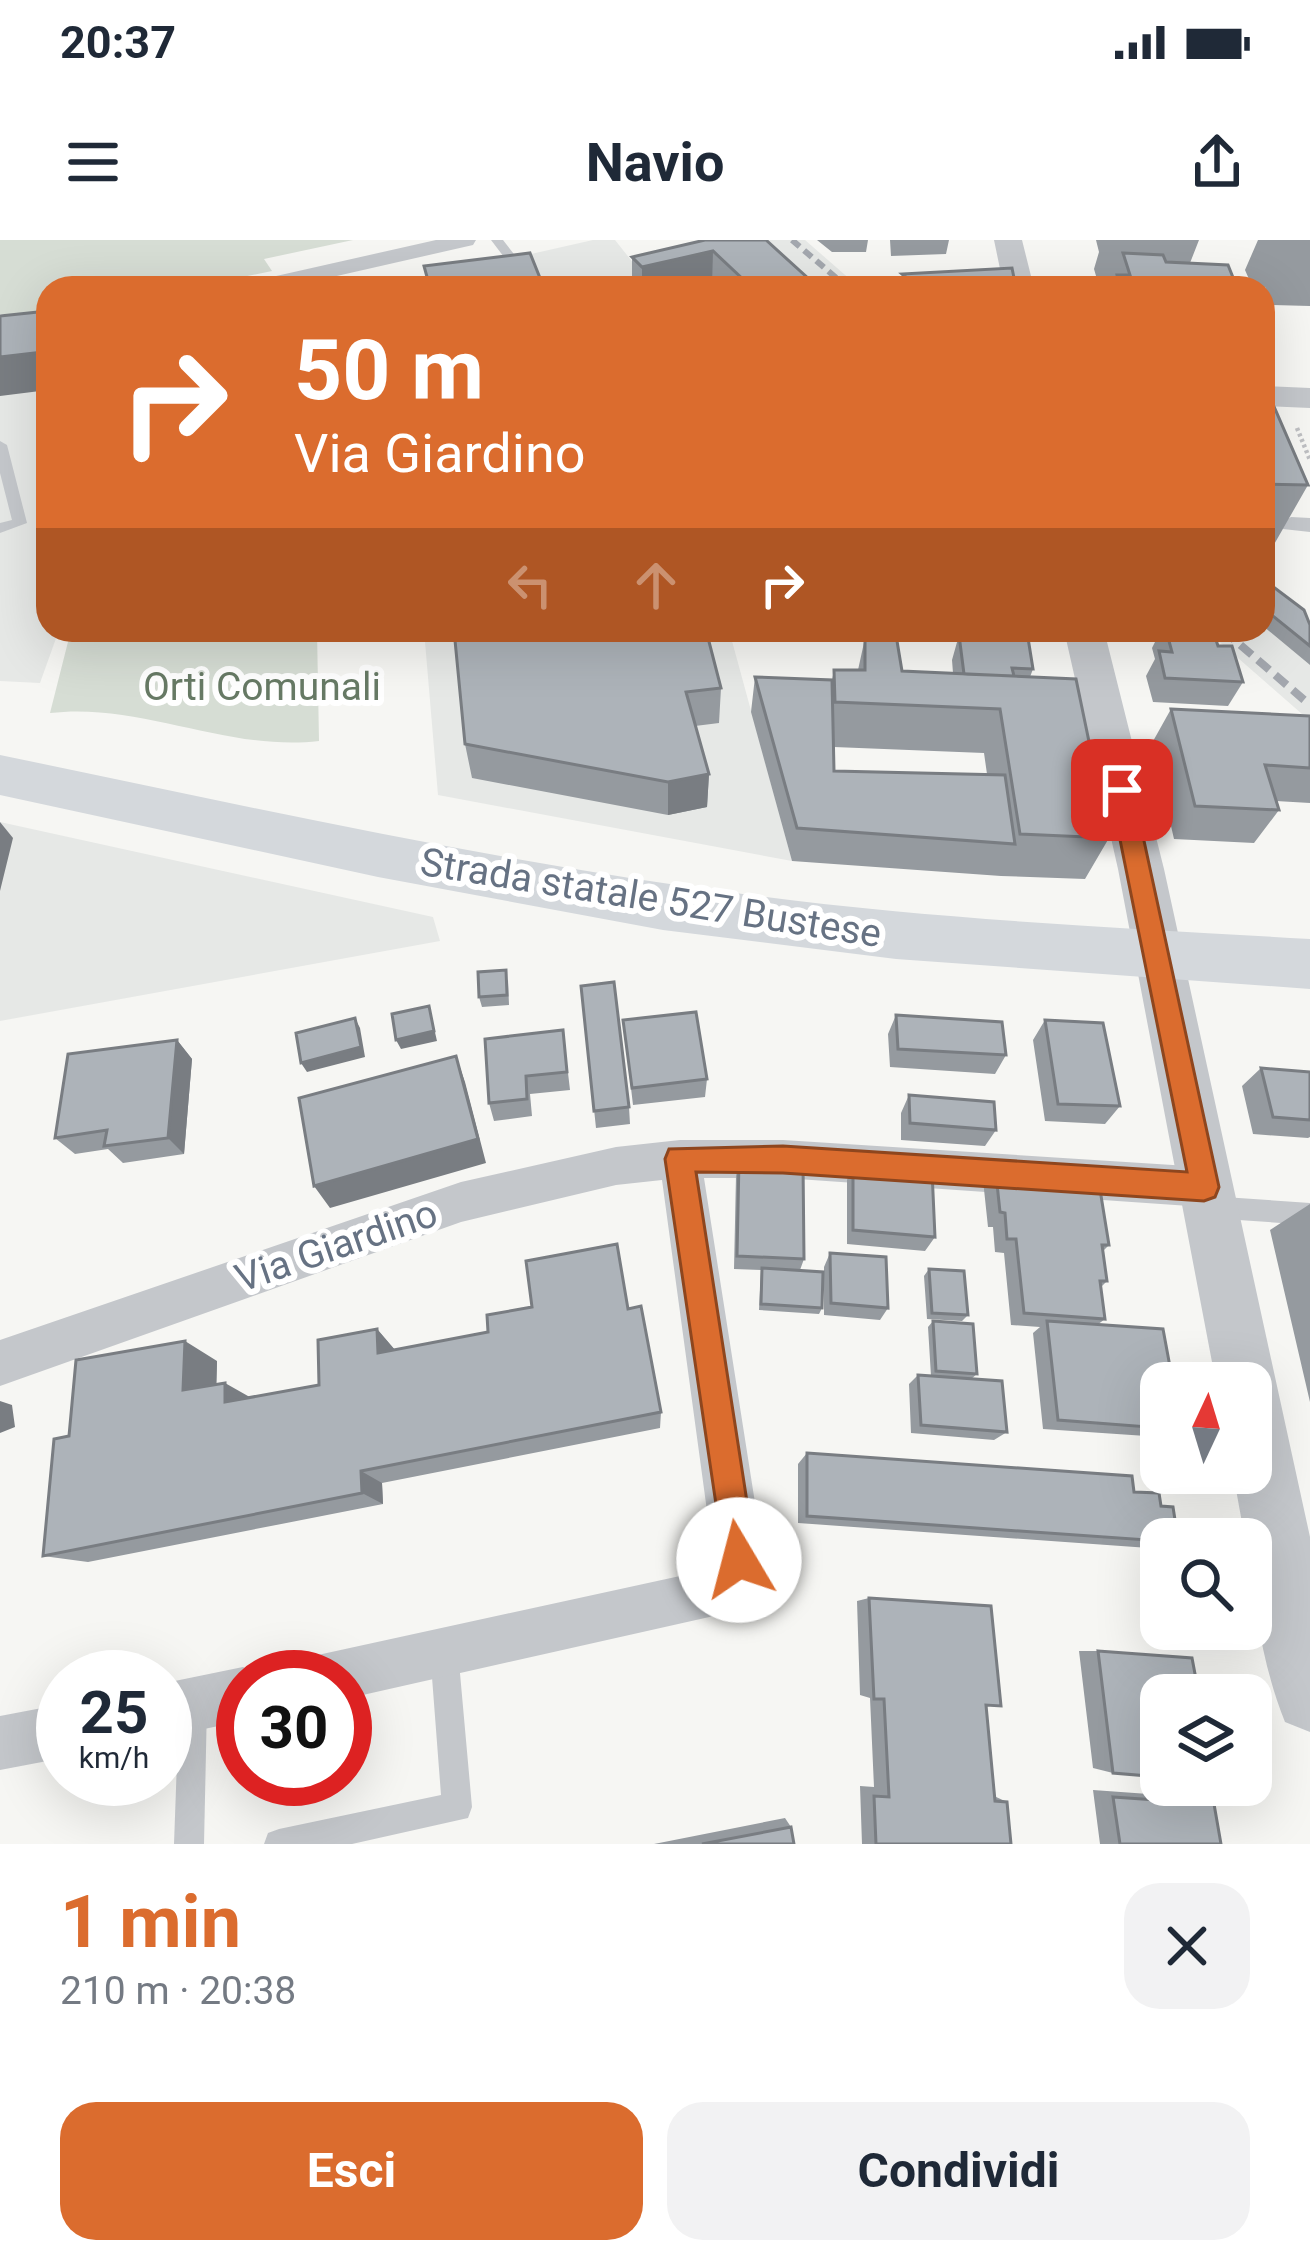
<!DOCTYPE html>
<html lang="it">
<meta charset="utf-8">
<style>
body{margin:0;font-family:Roboto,sans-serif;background:#f2f2f3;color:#1f2937;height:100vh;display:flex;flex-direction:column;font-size:45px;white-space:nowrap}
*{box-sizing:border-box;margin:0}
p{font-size:39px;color:#747a83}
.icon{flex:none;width:66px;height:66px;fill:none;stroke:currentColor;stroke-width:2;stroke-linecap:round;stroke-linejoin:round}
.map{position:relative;height:1604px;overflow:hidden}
.drawer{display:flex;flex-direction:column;background:#fff;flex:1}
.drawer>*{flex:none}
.guide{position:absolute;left:36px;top:36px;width:1239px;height:366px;border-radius:36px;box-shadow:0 12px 48px #0002;background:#db6c2e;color:#fff;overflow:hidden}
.needle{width:78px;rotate:4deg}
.tools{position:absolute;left:1140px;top:1122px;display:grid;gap:24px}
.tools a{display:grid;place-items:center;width:132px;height:132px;border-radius:24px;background:#fff;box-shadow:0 12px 48px #0002;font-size:60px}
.speed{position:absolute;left:36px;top:1410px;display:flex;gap:24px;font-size:60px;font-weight:700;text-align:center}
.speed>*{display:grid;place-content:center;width:156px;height:156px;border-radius:50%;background:#fff;box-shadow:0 12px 48px #0002;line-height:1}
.speed small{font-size:30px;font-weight:400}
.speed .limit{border:18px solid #d22;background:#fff;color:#111}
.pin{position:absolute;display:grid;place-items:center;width:102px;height:102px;color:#fff;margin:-51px;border-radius:24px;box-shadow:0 6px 18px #0006}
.me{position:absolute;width:132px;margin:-66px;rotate:352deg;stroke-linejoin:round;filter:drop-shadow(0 0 9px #0008)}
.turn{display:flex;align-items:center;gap:42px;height:252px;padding:0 60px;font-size:54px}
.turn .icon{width:156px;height:156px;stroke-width:2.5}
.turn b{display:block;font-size:84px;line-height:102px}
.lanes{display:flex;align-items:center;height:114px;padding:0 60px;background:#0003;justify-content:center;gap:60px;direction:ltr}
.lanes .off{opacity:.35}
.round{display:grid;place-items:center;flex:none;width:126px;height:126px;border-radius:36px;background:#f2f2f3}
.head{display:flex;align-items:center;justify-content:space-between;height:204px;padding:0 60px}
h1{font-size:72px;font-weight:700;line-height:90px;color:#db6c2e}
.cta{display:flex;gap:24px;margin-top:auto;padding:24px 60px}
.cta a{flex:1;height:138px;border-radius:36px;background:#db6c2e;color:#fff;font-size:48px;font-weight:700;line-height:138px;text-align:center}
.cta a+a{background:#f2f2f3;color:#1f2937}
.status{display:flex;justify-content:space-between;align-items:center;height:84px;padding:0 60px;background:#fff;direction:ltr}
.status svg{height:33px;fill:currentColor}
header{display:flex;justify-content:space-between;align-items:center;height:156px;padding:0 60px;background:#fff;font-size:54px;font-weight:700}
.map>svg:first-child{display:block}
.built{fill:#e6e8e6}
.green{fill:#d6ddd4}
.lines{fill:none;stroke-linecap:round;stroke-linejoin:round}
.path{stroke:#bebfc2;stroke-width:4.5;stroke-dasharray:3 3;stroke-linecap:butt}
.service{fill:#c4c7cb;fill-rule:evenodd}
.pedestrian{fill:#c4c7cb;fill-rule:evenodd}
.minor{fill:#c4c7cb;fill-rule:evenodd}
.tertiary{fill:#c4c7cb;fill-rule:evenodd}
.primary{fill:#d4d8dc;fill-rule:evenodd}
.rail-far1{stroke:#a3a7ae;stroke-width:6;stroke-dasharray:10 6;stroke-linecap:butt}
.rail{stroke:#a3a7ae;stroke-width:8;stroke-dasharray:15 8;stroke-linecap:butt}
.wall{fill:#959a9f;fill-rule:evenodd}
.shaded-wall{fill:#797d82}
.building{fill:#adb3b9;stroke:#797d82;stroke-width:3}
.route{fill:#db6c2e;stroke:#8e461e;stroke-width:3}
.labels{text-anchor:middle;stroke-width:12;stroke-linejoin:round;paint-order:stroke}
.park-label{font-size:39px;fill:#677a65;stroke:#fff}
.street-label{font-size:39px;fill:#667283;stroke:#fff}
</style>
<div class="status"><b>20:37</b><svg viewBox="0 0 49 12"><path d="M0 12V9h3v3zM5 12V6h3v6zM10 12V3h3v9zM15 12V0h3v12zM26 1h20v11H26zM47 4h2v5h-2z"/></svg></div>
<header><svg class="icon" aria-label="menu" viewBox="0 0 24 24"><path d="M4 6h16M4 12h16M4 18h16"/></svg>Navio<svg class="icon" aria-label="share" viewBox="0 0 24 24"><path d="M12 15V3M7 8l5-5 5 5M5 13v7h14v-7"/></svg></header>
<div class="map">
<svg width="1310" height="1604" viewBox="0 0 1310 1604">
<rect width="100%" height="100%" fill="#f6f6f3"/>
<!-- built -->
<path class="built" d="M593,0H615L646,39L776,48H427L425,38Z
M762,0H805L860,48H814Z
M48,110V390H59L40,443L0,441V115Z
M1263,386L1310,425V481L1206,390Z
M424,390H729L792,621L438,555Z
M0,582L433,677L440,701L0,781Z"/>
<!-- green -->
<path class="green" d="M0,0H353L264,19L272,31L188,48H48V73L4,75L0,74Z
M71,390H317L319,501C228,512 141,462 50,473Z"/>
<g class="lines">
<!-- path -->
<path class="path" d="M1297,188L1310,220"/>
<!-- service -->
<path class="service" d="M491,0H503L517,18L515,21H507Z
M0,201L7,205L27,283L0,293V283L12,280L0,233Z
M1209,956L1310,963V985L1209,978L1201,975L1198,967L1201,959Z
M444,1397L454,1401L458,1411L472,1567L468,1578L352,1604H264L268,1593L279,1589L441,1555L430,1411L434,1401Z
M193,1451L203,1455L207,1465L204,1604H174L179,1465L183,1455Z"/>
<!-- pedestrian -->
<path class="pedestrian" d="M1310,278V292L1283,289L1280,284L1291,277Z"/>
<!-- minor -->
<path class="minor" d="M436,0H476L473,5L284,48H243L254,41Z
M680,900H783L1204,927L1219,933L1225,947L1219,961L1204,967L783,938H704L764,1320L736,1371L345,1459V1437H297L304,1418L703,1331L713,1315L662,940L616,945L461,982L0,1146V1100L461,942L616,907Z
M243,1427L263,1437H243V1481L165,1497V1443Z
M63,1464V1518L0,1530V1476Z"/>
<!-- tertiary -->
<path class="tertiary" d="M994,0H1022L1034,48H1004Z
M1263,146L1310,148V168L1263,166Z
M1064,390H1104L1164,629L1310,1297V1492L1285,1482C1263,1428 1251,1357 1251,1299H1245L1233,1233H1251V1143H1216L1118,629Z"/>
<!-- primary -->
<path class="primary" d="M0,515C252,567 503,624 758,656C941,680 1126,688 1310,699V749L896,719L663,690L378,637L0,555Z"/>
<!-- rail-far1 -->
<path class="rail-far1" d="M792,0L848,48"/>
<!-- rail -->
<path class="rail" d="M1223,390L1310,465"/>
</g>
<!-- wall -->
<path class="wall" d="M705,0L809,48H713L712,46L632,48V17Z
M817,0H868L866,12H832Z
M890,0H949L946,14L891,16Z
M1096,0H1199L1190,23L1234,40L1231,48H1111L1099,46L1094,29L1099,12Z
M1258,0H1310V66L1273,65L1265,47L1252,46L1245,30Z
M902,34L1016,48H900Z
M1263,161L1308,245L1272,308H1263Z
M1263,339L1310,385V425L1263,386Z
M454,390L721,448L719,483L695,486L709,534L707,567L668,575L472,538L465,504Z
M974,390H1029L1026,398L1033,429L1030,437L1109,598L1085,639L1001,636L792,621L751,472L755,437L832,440L834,430H858L865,398L902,431L953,433L952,420L959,395L975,396ZM834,507L984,513L987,534L834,531Z
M1161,390H1198L1199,393L1218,406L1243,442L1228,466L1153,462L1146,436L1155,419L1152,408Z
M1171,469L1310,476V563L1276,561L1279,570L1254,603L1174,599L1152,503Z
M508,740L509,765L482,767L479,757Z
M581,746L629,867L630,884L596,888Z
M896,775L1006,815L995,834L890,827L888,794Z
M623,780L707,839L705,857L633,865Z
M1045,780L1120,866L1105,884L1045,881L1033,800Z
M563,790L570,850L530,854L532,876L494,881L489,863Z
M177,800L192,819L184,914L123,923L108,909L75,914L55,898Z
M1261,828L1310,832V897L1308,898L1253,894L1242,846Z
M909,855L996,890L985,906L901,900V873Z
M739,920L804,1019L800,1030L822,1068L819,1074L759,1070L761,1030L734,1029L736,936Z
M853,924L935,997L925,1011L847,1004V940Z
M995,925L1109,1005L1103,1011L1107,1041L1101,1047L1105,1079L1097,1085L1161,1143V1197L1043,1189L1033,1093L1040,1087L1011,1085L1004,1013L995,1012L993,987H988L983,940Z
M1310,964V1162L1270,990Z
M830,1013L888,1068L880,1080L824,1075V1027Z
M929,1029L968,1075L962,1081L927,1079L924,1036Z
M933,1081L977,1134L971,1139L1007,1192L994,1200L911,1193L909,1144L918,1135L931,1136L928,1087Z
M377,1089L395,1110L661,1172L660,1188L382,1243L383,1264L88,1322L43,1316L69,1196L217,1121L216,1144L250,1158L319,1145Z
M807,1213L1134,1252L1161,1299V1306L1149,1308L798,1283V1224Z
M869,1358L986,1465L994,1556L1007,1562L1011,1604H862L860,1546L874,1547L870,1458L860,1455L857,1361Z
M1079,1411H1098L1113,1533L1093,1528Z
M1093,1550L1190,1557L1214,1564L1221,1604H1100Z
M785,1578L791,1587L794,1604H654Z"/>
<!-- shaded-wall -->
<path class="shaded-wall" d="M713,11L712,46L642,48V27Z
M810,40L809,48H779Z
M44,112L48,120V150L0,156V117Z
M709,534L707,567L668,575V542Z
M0,582L13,598L0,651Z
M429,766L437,801L401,809L396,800Z
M355,778L360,788L365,817L307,832L301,823Z
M177,800L192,819L184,914L168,898Z
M456,816L465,842L486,923L330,968L314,946Z
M377,1089L395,1110L378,1113Z
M185,1101L217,1121L216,1167L183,1150Z
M225,1143L255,1160L225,1162Z
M0,1161L12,1165L15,1187L0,1193Z
M361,1231L382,1243L383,1264L362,1253Z"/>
<!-- building -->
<path class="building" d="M705,0H766L810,40L779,48H728L747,43L713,11L642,27L632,17Z
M530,13L544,48H430L424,26Z
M1123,13L1163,15L1166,22L1228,25L1234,40L1223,39L1226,48H1120L1117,35H1130Z
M1012,28L1016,48H919L902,34Z
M48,71V124L44,112L0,117V76Z
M1263,128L1269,143L1263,142Z
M1263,161L1272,162L1308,245L1263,244Z
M1263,339L1304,370L1310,385V406L1263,368Z
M454,390H706L721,448L686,452L709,534L668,542L465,504Z
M1166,390H1198L1199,393L1214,394L1218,406H1232L1243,442L1165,438L1159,411L1172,412Z
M896,395L902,431L1076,439L1109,598L1020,594L1000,469L835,462L834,430H865V398Z
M959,395L1028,398L1033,429L1012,428L1014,436L964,434Z
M755,437L832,440L834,531L1005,535L1015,604L797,588Z
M1171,469L1310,476V528L1265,525L1279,570L1195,566Z
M506,730L507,755L479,757L478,732Z
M614,742L629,867L594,871L581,746Z
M429,766L434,791L396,800L392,774Z
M696,772L707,839L632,848L623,780Z
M896,775L1002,782L1006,815L898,809Z
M355,778L361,807L301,823L296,793Z
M1045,780L1103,783L1120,866L1058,864Z
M563,790L567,832L526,836L527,859L489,863L485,799Z
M177,800L168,898L104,906L107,890L55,898L68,814Z
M456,816L478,899L314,946L299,858Z
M1261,828L1310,832V880L1273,877Z
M909,855L994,862L996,890L910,883Z
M739,920L803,923L804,1019L737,1016Z
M853,924L932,931L935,997L853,990Z
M995,925L1097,931L1109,1005H1102L1107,1041H1100L1105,1079L1024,1073L1016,999H1007L1005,973L1000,972Z
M617,1004L628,1069L641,1066L661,1172L361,1231L362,1253L43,1316L54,1199L69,1196L76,1120L185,1101L183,1150L225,1143V1162L319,1145L318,1100L377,1089L378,1113L488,1092L487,1075L532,1067L526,1021Z
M830,1013L886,1017L888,1068L831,1063Z
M762,1028L823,1032L822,1068L761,1064Z
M929,1029L964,1031L968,1075L932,1073Z
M933,1081L973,1084L977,1134L936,1131Z
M1047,1081L1163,1089L1173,1143H1161V1188L1058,1180Z
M918,1135L1002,1141L1007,1192L921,1185Z
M807,1213L1132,1236L1134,1252L1159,1253L1161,1266L1173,1267L1178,1299H1161V1301L807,1276Z
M869,1358L991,1366L1001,1466L986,1465L995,1561L1007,1562L1011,1604H876L874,1556L889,1557L884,1459H874Z
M1098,1411L1192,1418L1199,1455H1161V1537L1113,1533Z
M1113,1557L1214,1564L1221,1604H1120Z
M791,1587L794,1604H702Z"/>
<!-- route -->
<path class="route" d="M1122,541L1133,550L1219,947L1215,957L1204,961L783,933L696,932L756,1320L751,1332L739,1338L726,1332L665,919L669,909L783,906L1187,932L1110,550Z"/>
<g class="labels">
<!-- park labels -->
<g class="park-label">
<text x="262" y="460">Orti Comunali</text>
</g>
<!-- street labels -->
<g class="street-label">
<text transform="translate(651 657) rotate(9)" y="14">Strada statale 527 Bustese</text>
<text transform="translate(336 1005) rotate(-19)" y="14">Via Giardino</text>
</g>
</g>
</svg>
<div class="tools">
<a><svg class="needle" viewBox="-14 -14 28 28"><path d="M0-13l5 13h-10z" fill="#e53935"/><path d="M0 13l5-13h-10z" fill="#747a83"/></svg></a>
<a><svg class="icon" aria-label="search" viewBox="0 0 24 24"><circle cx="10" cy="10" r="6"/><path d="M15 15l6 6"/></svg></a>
<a><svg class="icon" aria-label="layers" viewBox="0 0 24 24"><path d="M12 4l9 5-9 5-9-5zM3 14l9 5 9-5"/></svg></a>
</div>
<div class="speed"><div>25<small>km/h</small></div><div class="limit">30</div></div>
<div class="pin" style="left:1122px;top:550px;background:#d93025"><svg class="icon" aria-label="arrive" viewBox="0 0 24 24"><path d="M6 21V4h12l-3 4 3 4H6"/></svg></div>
<svg class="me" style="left:739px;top:1320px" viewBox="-20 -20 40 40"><circle r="19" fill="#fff"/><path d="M0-13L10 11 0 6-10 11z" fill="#db6c2e"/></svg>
<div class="guide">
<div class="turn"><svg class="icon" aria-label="right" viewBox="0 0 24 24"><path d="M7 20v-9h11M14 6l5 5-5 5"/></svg><div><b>50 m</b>Via Giardino</div></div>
<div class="lanes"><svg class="icon off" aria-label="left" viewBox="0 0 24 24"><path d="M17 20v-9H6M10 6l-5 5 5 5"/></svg><svg class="icon off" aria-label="ahead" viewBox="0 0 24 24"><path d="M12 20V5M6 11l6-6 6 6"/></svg><svg class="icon" aria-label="right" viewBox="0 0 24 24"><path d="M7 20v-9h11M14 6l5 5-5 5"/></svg></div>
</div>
</div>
<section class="drawer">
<div class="head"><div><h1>1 min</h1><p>210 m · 20:38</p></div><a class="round"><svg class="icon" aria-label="close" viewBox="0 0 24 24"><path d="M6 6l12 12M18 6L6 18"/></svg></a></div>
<div class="cta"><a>Esci</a><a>Condividi</a></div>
</section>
